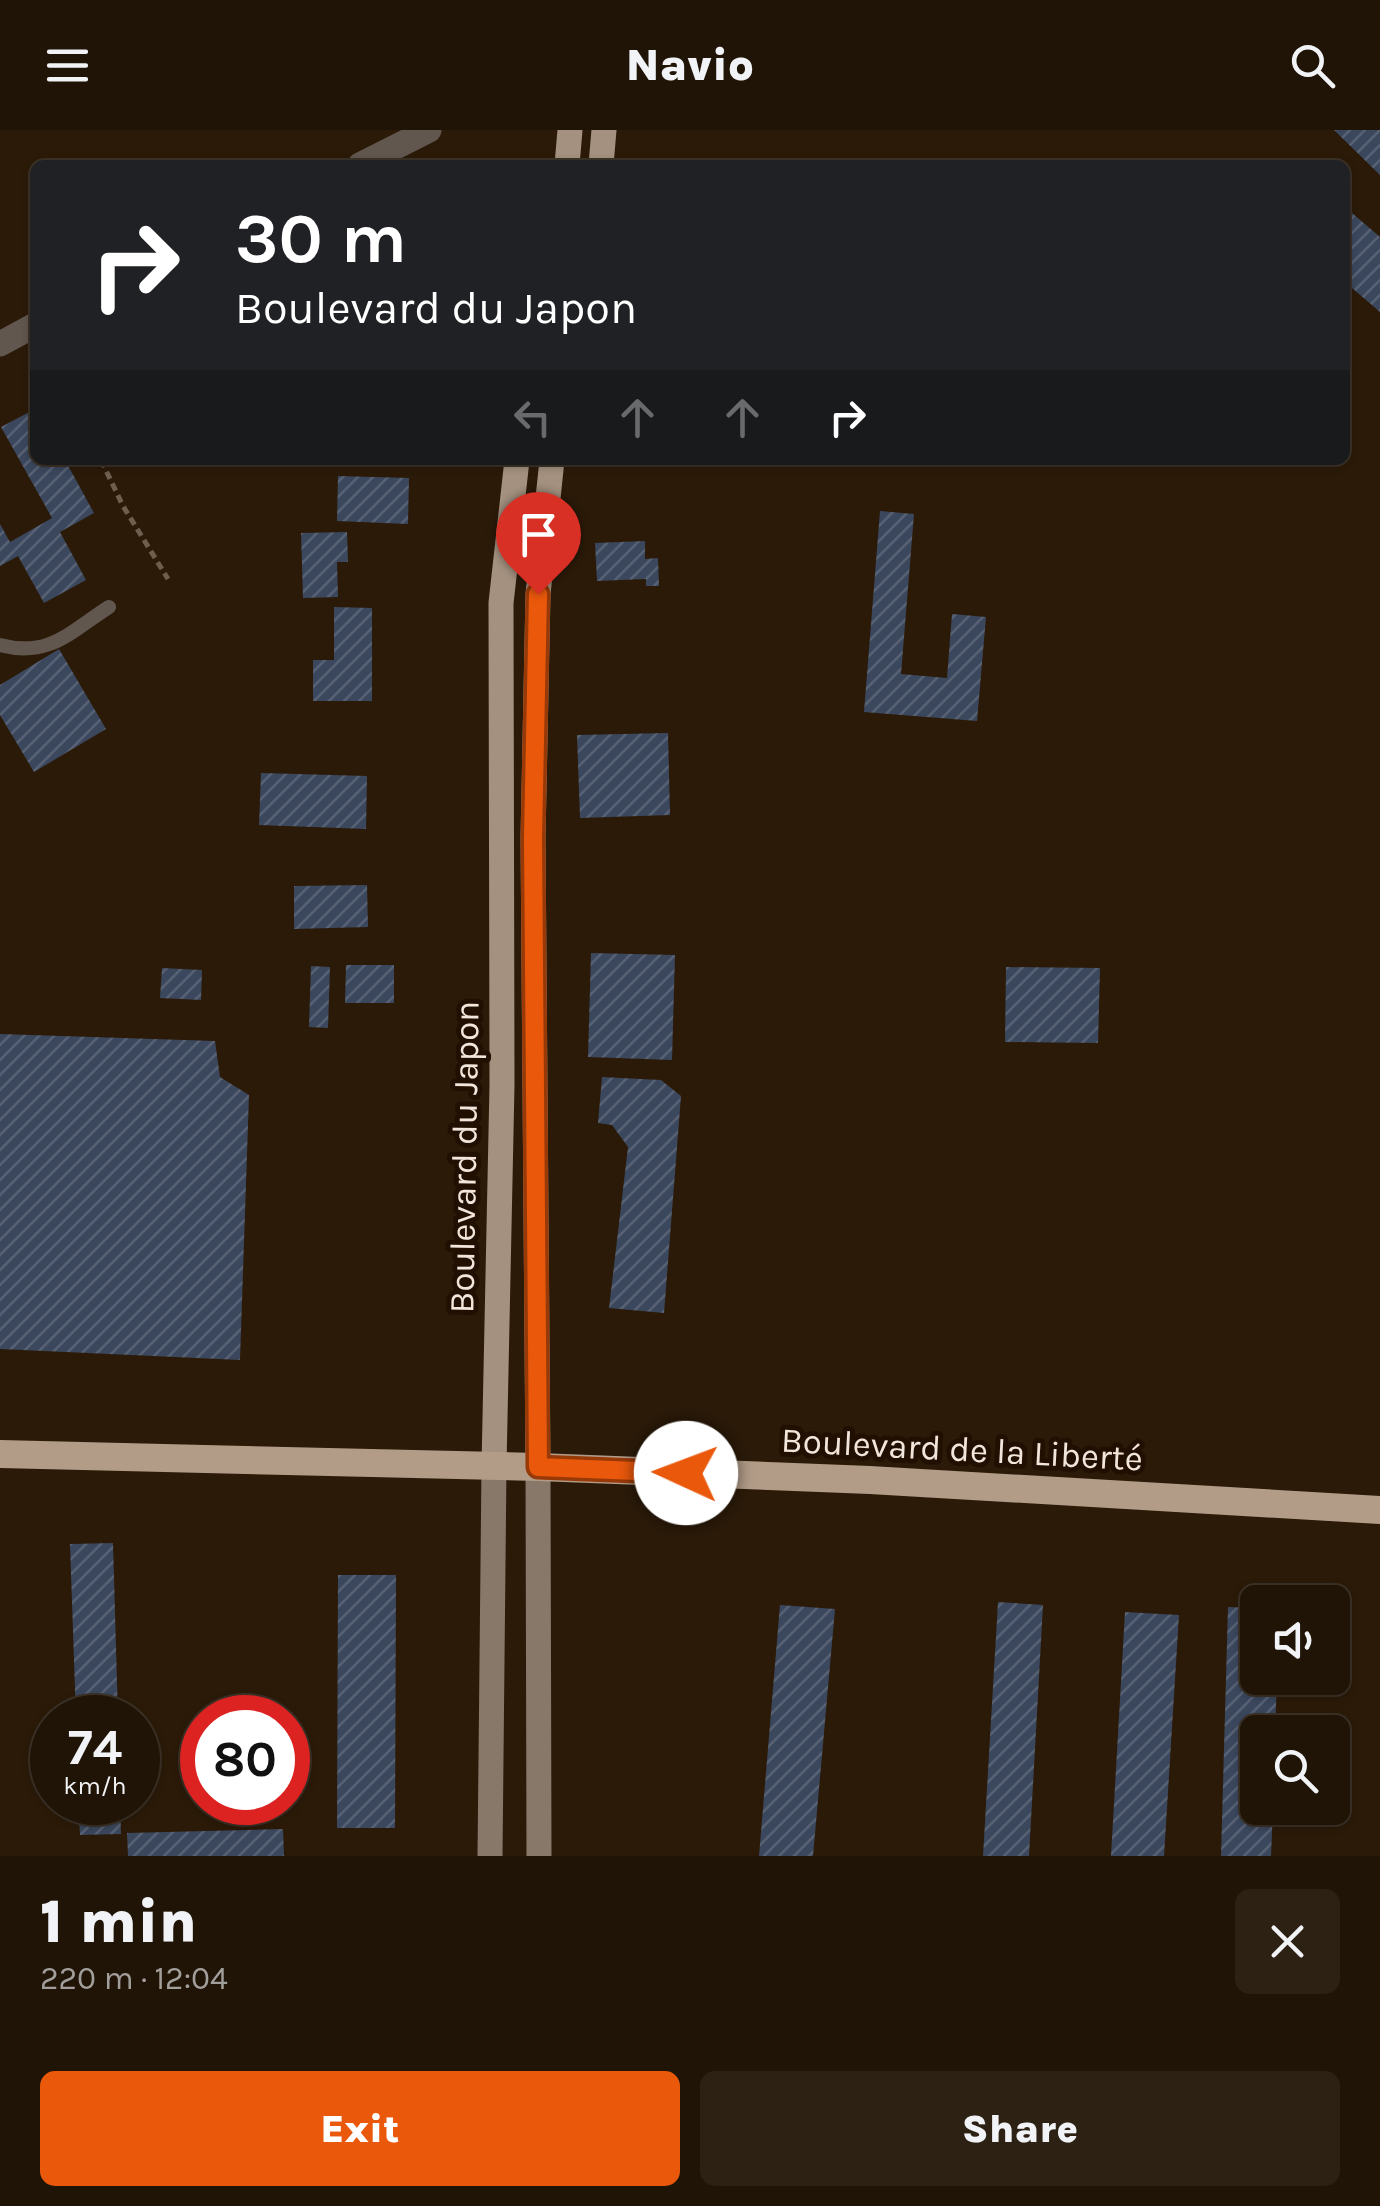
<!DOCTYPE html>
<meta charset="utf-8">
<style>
body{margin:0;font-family:Karla,sans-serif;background:#2d2114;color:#f1f3f6;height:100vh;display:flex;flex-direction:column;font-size:38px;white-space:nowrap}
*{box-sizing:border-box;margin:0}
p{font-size:32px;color:#a29e9b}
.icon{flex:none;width:55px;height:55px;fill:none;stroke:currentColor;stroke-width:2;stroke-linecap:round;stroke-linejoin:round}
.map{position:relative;height:1726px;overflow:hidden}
.panel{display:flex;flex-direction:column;background:#201406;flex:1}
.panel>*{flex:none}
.hud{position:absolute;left:30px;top:30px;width:1320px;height:305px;border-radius:15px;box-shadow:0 2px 8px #0004,0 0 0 2px #3d3328;background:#202124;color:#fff;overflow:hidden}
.tools{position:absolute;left:1240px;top:1455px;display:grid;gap:20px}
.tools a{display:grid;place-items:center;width:110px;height:110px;border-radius:15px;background:#201406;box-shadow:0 2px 8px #0004,0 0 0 2px #3d3328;font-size:50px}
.speed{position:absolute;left:30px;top:1565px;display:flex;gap:20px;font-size:50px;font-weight:700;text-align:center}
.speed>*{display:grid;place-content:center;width:130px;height:130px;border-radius:50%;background:#201406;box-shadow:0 2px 8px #0004,0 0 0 2px #3d3328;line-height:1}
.speed small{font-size:25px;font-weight:400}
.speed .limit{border:15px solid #d22;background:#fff;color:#111}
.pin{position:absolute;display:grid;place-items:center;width:85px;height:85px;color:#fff;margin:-102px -42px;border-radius:50% 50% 50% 0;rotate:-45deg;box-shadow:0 0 10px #0007}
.pin .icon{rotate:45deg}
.me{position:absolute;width:110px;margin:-55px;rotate:272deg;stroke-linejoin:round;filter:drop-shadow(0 0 8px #0008)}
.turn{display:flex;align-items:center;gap:35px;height:210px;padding:0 40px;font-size:45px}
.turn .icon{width:130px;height:130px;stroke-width:2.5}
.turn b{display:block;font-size:70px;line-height:85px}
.lanes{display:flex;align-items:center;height:95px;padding:0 40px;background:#0003;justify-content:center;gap:50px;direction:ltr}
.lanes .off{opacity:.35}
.round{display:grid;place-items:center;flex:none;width:105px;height:105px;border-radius:15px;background:#2d2114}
.overview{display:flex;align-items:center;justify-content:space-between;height:170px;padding:0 40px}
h1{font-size:60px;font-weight:800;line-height:75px}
.action{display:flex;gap:20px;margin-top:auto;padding:20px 40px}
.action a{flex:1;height:115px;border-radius:15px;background:#ea580c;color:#fff;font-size:40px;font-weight:800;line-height:115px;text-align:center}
.action a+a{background:#2d2114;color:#f1f3f6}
header{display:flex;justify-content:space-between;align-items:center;height:130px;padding:0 40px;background:#201406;font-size:45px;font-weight:800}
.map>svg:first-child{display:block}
.building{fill:url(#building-hatch)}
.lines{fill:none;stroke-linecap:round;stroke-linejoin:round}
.path{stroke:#6d5e4e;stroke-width:5;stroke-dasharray:8 5;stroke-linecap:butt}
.service{stroke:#61574f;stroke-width:14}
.minor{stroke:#61574f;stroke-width:25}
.secondary{stroke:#87786a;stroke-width:25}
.primary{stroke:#a4917f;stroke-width:25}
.trunk{stroke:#b29c88;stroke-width:28}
.route-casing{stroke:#983908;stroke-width:25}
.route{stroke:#ea580c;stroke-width:18}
.labels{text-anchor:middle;stroke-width:10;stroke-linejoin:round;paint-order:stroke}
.street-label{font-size:35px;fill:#f2e5db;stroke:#211002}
</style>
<header><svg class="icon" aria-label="menu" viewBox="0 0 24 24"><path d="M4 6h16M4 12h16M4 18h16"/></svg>Navio<svg class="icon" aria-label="search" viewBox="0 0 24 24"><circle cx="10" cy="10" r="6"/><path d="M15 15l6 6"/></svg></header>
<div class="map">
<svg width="1380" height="1726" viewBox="0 0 1380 1726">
<defs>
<pattern id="building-hatch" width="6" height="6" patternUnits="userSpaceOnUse" patternTransform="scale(2.5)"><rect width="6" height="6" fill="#3b475d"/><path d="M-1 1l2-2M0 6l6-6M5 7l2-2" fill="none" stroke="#586174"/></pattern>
</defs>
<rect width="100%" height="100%" fill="#2b1a08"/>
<!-- building -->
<path class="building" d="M1334,0H1380V45Z
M1345,77L1380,107V182L1345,152Z
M35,279V330H65L94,383L60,402L86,450L44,473L18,426L0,436V394L10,412L52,388L1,297Z
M338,346L409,348L408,394L337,391Z
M880,381L914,384L901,544L947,548L952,484L986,487L977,591L864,582Z
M347,402L348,432H337L338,467L303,468L301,403Z
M645,411V429L658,428L659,456H646V449L597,451L595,413Z
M334,477L372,478V571H313V530H334Z
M59,519L106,599L34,642L0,585V555Z
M668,603L670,685L580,688L577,605Z
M261,643L367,646L366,699L259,695Z
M367,755L368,797L294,799V756Z
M591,823L675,825L672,930L588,927Z
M346,835H394V873H345Z
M311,836L330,837L328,898L309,897Z
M1006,837L1100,838L1098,913L1005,912Z
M162,838L202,840L201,870L160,868Z
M0,904L215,911L220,947L249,965L240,1230L0,1219Z
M602,947L661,950L681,966L664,1183L609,1178L628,1017L612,995L598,993Z
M113,1413L118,1588H76L70,1414Z
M338,1445H396L395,1698H337Z
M998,1472L1043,1475L1029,1726H983Z
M780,1475L835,1479L813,1726H759Z
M1228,1477L1258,1478V1548H1277L1275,1602H1258V1678H1273L1271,1726H1221Z
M1125,1482L1179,1485L1164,1726H1111Z
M78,1672H120L121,1704L80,1705Z
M283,1699L284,1726H128L127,1703Z"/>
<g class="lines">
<!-- path -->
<path class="path" d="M101,330L123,376L168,449"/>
<!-- service -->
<path class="service" d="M0,515C49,528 70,502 109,477"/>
<!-- minor -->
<path class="minor" d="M360,35L429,0
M0,214L35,195"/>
<!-- secondary -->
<path class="secondary" d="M538,1337L539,1726
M490,1726L494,1336"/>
<!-- primary -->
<path class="primary" d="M567,35L570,0
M601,35L604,0
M494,1336L502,955L501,473L517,330
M538,1337L533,708L538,464L552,330"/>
<!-- trunk -->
<path class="trunk" d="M0,1324L538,1337L870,1350L1380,1380"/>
</g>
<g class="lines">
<defs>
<path id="route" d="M538,464L533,708L538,1337L686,1343"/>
</defs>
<!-- route casing -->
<use href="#route" class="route-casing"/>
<!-- route -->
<use href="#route" class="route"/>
</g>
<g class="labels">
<!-- street labels -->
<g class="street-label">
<text transform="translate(464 1027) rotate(-89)" y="12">Boulevard du Japon</text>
<text transform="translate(962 1319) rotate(3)" y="12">Boulevard de la Liberté</text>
</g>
</g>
</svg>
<div class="tools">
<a><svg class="icon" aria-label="sound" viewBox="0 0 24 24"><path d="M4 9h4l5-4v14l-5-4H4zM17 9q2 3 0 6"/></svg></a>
<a><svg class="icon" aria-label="search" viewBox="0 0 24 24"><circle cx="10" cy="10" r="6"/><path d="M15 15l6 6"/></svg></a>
</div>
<div class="speed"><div>74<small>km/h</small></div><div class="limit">80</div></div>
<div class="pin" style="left:538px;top:464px;background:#d93025"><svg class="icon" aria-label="arrive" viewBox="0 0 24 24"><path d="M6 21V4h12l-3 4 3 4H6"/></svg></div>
<svg class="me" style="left:686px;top:1343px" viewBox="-20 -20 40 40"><circle r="19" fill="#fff"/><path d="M0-13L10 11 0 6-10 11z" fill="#ea580c"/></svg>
<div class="hud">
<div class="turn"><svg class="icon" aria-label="right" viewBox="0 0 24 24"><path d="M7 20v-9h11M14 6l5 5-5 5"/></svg><div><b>30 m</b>Boulevard du Japon</div></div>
<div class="lanes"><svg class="icon off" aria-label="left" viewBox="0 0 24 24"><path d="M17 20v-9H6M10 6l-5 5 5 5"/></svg><svg class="icon off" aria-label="ahead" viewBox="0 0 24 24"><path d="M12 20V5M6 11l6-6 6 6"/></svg><svg class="icon off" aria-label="ahead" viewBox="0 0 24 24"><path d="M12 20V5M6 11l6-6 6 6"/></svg><svg class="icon" aria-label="right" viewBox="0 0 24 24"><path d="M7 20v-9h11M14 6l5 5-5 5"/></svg></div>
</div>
</div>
<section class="panel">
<div class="overview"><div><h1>1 min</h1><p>220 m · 12:04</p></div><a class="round"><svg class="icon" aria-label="close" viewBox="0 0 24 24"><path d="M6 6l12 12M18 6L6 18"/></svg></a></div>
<div class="action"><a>Exit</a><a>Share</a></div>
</section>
